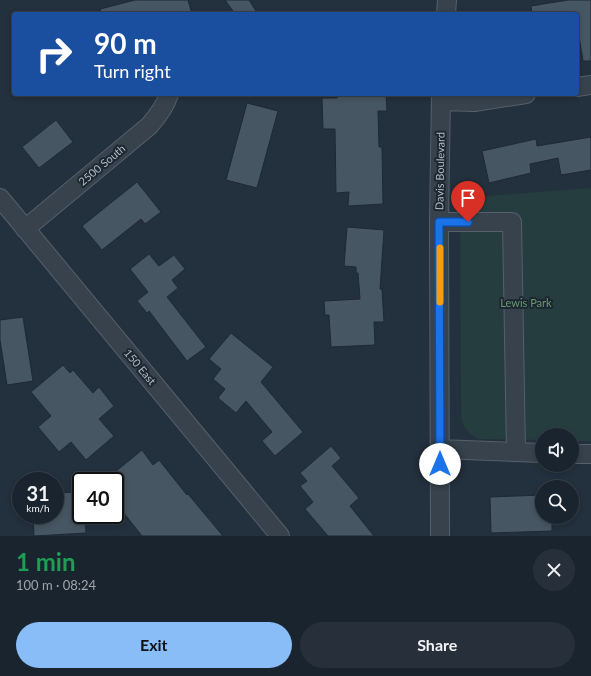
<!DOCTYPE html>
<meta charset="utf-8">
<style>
body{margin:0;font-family:Lato,sans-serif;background:#27303a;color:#f1f3f6;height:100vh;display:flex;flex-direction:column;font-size:15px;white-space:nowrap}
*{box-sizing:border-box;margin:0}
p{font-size:13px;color:#9fa4aa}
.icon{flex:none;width:22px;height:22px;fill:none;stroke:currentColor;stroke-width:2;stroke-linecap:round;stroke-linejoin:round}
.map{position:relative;height:536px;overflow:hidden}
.side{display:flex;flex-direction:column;background:#1a242e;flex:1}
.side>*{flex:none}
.hud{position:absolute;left:12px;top:12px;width:567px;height:84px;border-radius:4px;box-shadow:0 2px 6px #0003,0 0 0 1px #38414a;background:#1a4fa0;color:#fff;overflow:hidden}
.tools{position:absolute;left:535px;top:428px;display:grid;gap:8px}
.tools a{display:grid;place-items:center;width:44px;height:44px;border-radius:50%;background:#1a242e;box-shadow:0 2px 6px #0003,0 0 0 1px #38414a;font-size:20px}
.speed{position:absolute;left:12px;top:472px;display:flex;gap:8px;font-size:20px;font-weight:700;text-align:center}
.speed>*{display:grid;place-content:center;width:52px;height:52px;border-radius:50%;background:#1a242e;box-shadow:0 2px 6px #0003,0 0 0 1px #38414a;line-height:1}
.speed small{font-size:10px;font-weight:400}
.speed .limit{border:2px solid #111;border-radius:6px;background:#fff;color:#111}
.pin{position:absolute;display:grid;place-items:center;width:34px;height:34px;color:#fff;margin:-41px -17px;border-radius:50% 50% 50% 0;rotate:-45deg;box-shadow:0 0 4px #0007}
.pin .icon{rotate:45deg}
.me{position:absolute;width:44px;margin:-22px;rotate:0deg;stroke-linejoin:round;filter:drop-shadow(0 0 3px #0008)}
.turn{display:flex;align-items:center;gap:14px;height:84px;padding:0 16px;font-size:18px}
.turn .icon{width:52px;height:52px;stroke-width:2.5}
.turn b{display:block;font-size:28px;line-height:34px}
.round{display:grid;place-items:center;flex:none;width:42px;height:42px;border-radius:21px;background:#27303a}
.head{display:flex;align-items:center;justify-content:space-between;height:68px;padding:0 16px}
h1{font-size:24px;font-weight:700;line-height:30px;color:#1e9e55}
.button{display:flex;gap:8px;margin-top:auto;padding:8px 16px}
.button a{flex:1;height:46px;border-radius:24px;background:#88bdf8;color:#111;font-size:16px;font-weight:700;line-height:46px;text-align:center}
.button a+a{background:#27303a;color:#f1f3f6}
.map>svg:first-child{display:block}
.green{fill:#253d3e}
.building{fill:#475663;stroke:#1e2934}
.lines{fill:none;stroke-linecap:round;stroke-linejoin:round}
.minor-casing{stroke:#55606b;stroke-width:20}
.minor{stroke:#37424d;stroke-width:18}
.route-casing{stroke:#114b97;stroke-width:10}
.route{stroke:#1a73e8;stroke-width:7}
.slow{stroke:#f59e0b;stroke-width:7}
.labels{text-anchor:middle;stroke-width:4;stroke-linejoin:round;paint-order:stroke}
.street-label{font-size:11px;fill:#b3bdc8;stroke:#1c2732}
.park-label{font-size:11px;fill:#6a9971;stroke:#1c2732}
</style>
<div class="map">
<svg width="591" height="536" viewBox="0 0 591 536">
<rect width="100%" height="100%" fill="#23303d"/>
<!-- green -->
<path class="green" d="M591,188V441H572V435H542V440L478,439L469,433L465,428L462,423L461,416L460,198Z"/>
<!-- building -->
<path class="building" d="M135,0H188L192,14H101L100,9Z
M225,0H249L258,14H235Z
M568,0H591V61H583L577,24V14H532L531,6Z
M337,94H386L387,111H378L379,147H382L383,204L348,206L349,192L336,193L335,129H323L322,98H337Z
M247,103L278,111L257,188L226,180Z
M56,120L73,142L39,168L22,147Z
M591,137V170L561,175L558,158L530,164L531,173L489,183L482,151L536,139L537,146Z
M137,182L161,212L145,224L141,219L102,250L82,226Z
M347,227L384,230L380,289H382L384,322H374L375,345L331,347L329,315H325L324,301L360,299L358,273H356V267L344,266Z
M149,254L159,266L174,255L185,269L172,280L178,288L167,297L206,347L187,361L149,311L147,313L137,301L148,292L130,269Z
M23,317L33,381L7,385L0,340V320Z
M231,333L273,367L261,382L303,432L275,456L262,441L272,432L246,401L236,413L218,398L225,389L213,379L221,369L209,359Z
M63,365L70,373L73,370L93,393L99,387L114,406L99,419L114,436L86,460L71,442L59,452L38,427L51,416L31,392Z
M331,446L341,458L332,466L359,498L350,506L374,536H328L305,509L313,502L300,486L307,481L300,473Z
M142,450L153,465L159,460L187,495L188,494L223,536H142L115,502V472Z
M81,492V515H85L86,533L34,536L33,515H55V493Z
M542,495V517H552V531L491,533L490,497Z"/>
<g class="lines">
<defs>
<path id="minor" d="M446,14L447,0
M577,87L591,85
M441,101L474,102L526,94
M0,198L280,536
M439,222H512L516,452
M25,229L149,126C158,116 165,107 169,94
M440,449L542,453
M572,454H591
M440,536L439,222L441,94"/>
</defs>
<!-- minor casing -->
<use href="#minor" class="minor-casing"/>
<!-- minor -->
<use href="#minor" class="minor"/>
</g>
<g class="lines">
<defs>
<path id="route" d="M440,464L439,222H468"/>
</defs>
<!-- route casing -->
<use href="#route" class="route-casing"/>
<!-- route -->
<use href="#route" class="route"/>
<!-- slow -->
<path class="slow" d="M440,248V302"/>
</g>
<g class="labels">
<!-- street labels -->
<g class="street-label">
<text transform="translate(102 165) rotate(-40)" y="4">2500 South</text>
<text transform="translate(440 171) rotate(-89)" y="4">Davis Boulevard</text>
<text transform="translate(140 367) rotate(50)" y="4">150 East</text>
</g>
<!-- park labels -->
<g class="park-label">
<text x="526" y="307">Lewis Park</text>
</g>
</g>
</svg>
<div class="tools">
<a><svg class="icon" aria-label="sound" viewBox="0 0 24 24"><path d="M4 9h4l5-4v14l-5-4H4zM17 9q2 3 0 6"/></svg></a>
<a><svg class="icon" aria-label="search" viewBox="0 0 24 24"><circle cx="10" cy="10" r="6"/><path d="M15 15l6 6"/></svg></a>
</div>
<div class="speed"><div>31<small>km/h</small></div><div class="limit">40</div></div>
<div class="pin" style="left:468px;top:222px;background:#d93025"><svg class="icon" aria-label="arrive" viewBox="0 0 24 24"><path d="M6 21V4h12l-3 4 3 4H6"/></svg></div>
<svg class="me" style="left:440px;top:464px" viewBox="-20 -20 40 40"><circle r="19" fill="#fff"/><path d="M0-13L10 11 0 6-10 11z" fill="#1a73e8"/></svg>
<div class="hud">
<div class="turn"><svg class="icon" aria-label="right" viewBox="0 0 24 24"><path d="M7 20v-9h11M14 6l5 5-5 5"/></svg><div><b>90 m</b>Turn right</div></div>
</div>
</div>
<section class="side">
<div class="head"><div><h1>1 min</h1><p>100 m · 08:24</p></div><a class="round"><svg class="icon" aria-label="close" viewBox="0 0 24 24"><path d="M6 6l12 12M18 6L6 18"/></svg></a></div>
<div class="button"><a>Exit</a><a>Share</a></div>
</section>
